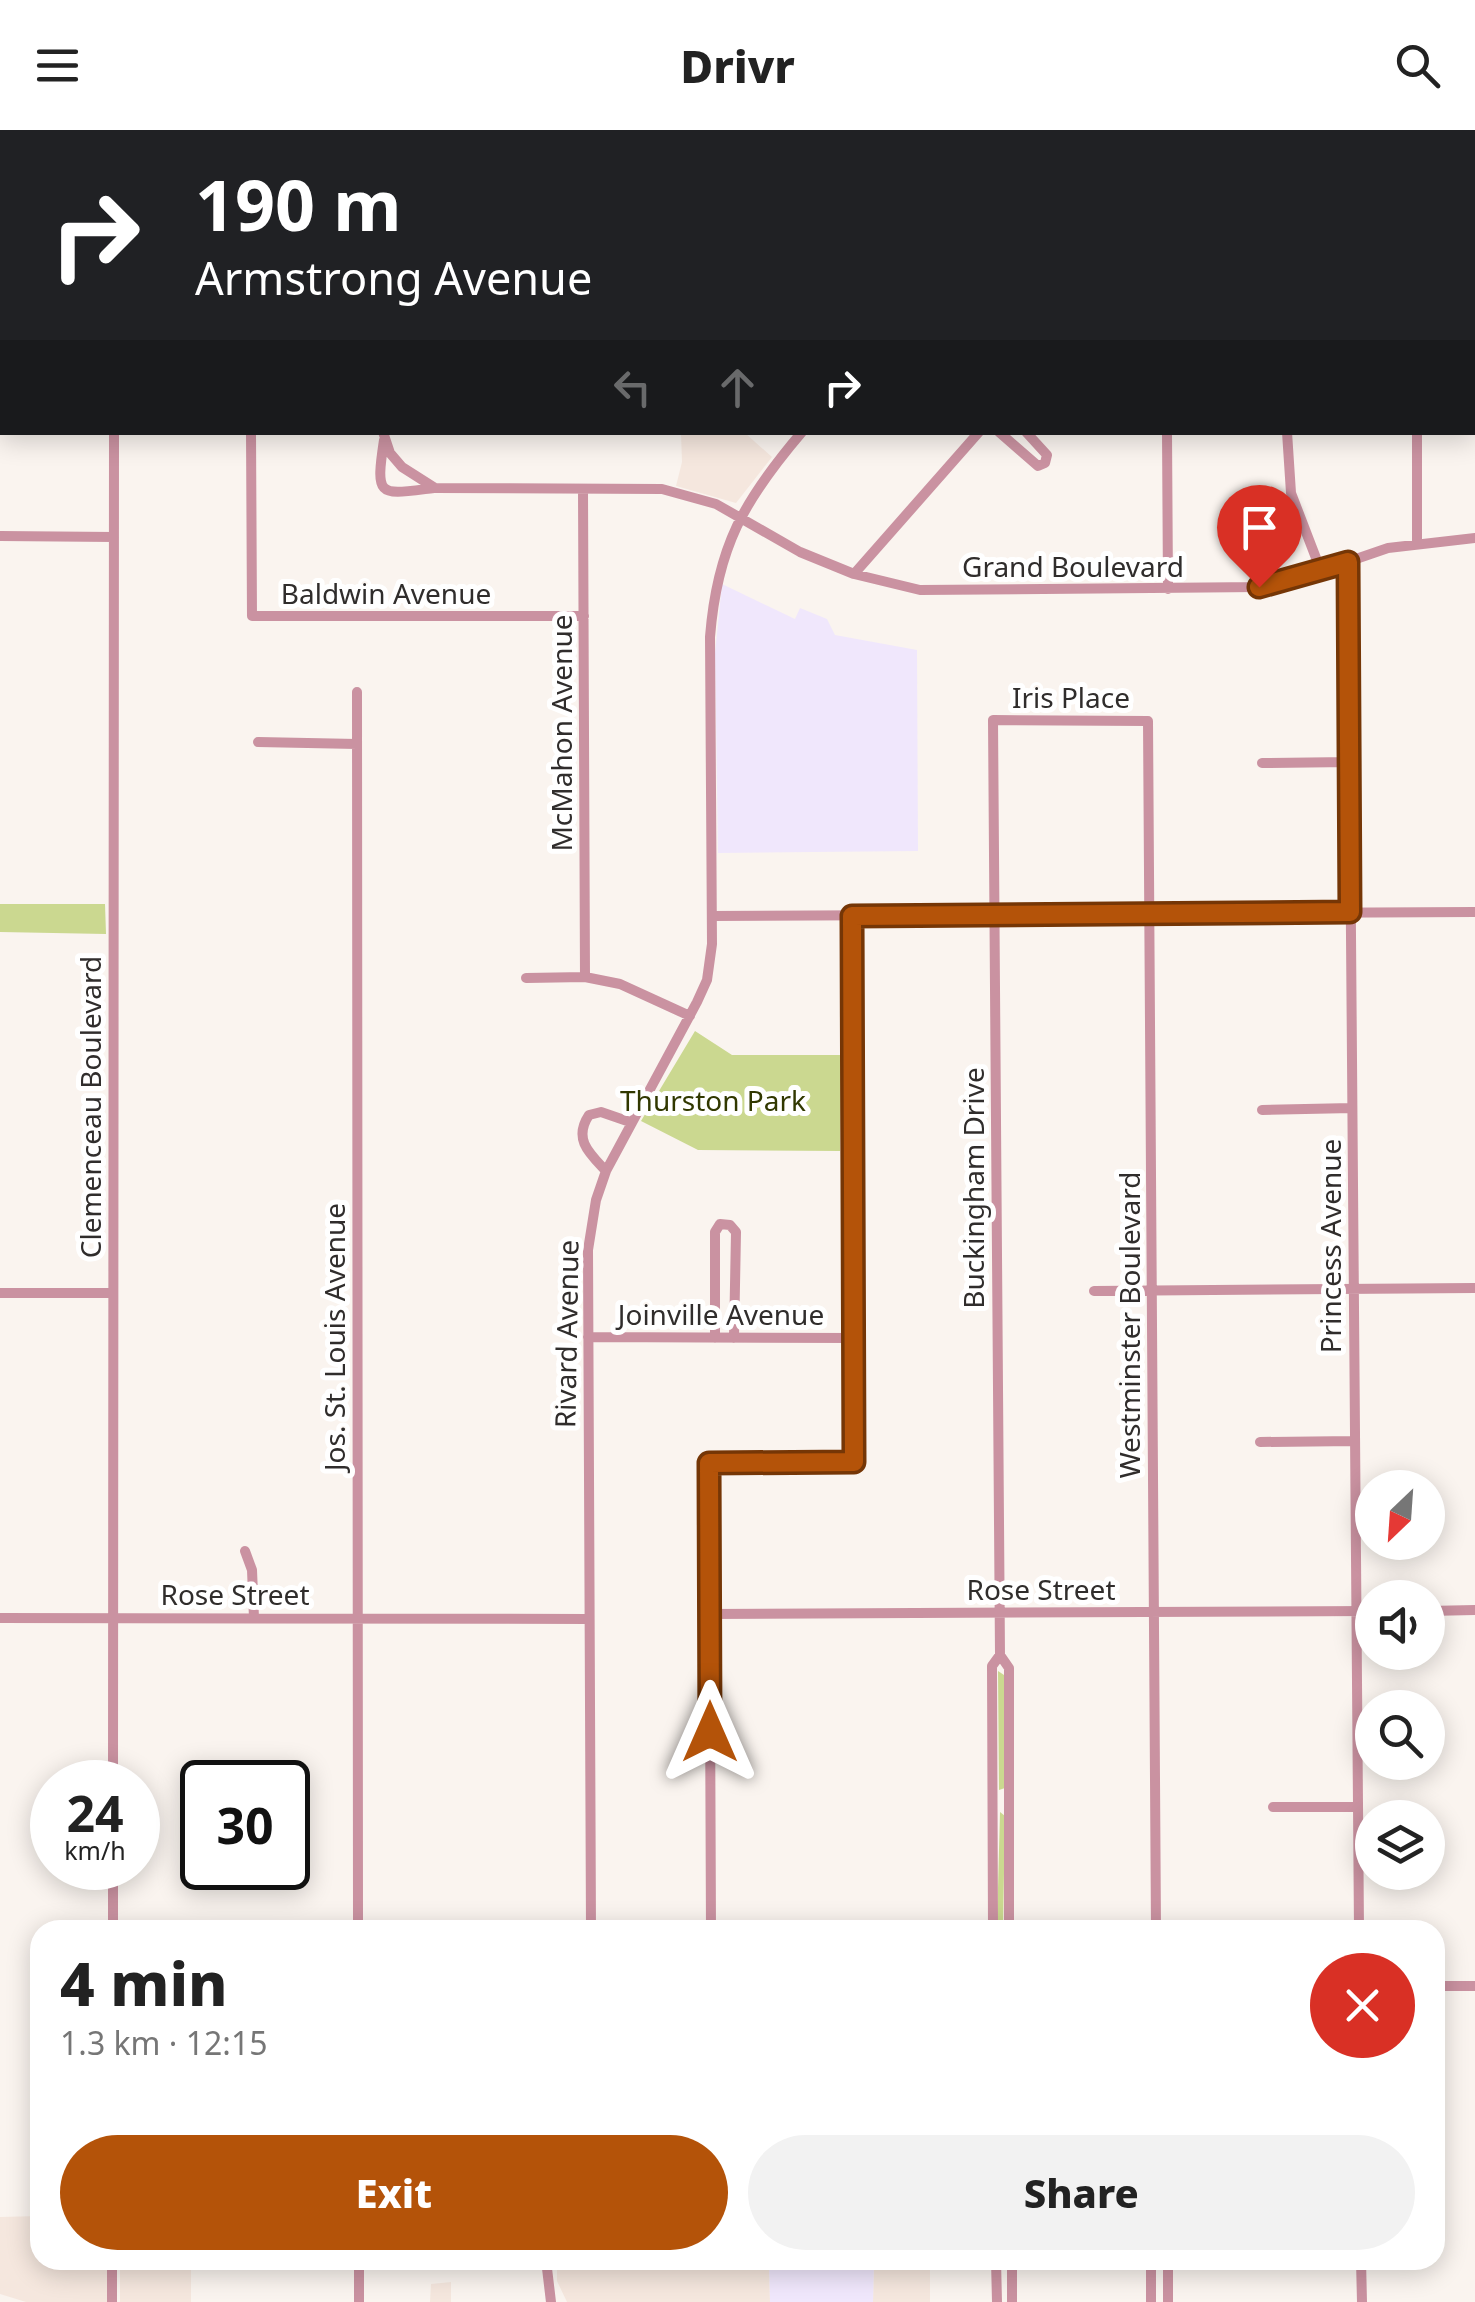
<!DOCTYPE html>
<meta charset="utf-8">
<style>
body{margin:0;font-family:"Noto Sans",sans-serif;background:#f2f2f2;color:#222;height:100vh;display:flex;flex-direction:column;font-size:38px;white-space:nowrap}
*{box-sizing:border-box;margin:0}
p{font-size:32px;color:#767676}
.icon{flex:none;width:55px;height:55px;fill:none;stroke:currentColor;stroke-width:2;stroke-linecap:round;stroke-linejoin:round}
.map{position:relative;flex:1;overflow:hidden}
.panel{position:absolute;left:30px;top:1790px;width:1415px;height:350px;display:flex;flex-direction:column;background:#fff;border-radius:30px;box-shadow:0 5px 25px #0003}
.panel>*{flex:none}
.top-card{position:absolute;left:0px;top:0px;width:1475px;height:305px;box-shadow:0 5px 25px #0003;background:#202124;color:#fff;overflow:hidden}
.needle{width:65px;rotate:205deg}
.buttons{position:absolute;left:1355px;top:1340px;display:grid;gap:20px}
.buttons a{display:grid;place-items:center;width:90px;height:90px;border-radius:50%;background:#fff;box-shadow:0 5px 25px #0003;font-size:50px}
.speed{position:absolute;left:30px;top:1630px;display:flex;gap:20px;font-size:50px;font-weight:700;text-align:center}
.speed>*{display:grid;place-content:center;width:130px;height:130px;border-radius:50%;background:#fff;box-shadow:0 5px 25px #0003;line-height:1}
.speed small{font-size:25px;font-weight:400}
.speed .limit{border:5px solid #111;border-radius:15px;background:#fff;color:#111}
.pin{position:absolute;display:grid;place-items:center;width:85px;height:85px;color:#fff;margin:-102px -42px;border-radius:50% 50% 50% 0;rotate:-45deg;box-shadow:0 0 10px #0007}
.pin .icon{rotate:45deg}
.me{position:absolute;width:110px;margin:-55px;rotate:0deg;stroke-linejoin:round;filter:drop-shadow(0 0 8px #0008)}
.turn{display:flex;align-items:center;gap:35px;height:210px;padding:0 30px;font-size:45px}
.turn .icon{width:130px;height:130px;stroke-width:2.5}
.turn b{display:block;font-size:70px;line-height:85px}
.lanes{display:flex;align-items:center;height:95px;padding:0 30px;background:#0003;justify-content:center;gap:50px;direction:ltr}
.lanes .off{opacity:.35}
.round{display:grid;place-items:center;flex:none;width:105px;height:105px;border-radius:52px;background:#f2f2f2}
.head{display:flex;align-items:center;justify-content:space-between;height:170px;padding:0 30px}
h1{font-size:60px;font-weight:800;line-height:75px}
.button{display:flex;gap:20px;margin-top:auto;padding:20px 30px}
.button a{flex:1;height:115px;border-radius:60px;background:#b45309;color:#fff;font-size:40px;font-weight:800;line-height:115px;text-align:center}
.button a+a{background:#f2f2f2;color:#222}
header{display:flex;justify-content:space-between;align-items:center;height:130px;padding:0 30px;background:#fff;font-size:45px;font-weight:800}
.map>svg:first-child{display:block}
.built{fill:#f5e7de}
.education{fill:#f0e7fc}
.green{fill:#cbd890}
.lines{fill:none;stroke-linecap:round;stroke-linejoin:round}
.minor{stroke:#ca92a1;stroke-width:10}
.route-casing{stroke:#753606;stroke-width:25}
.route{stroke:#b45309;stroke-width:18}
.labels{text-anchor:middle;stroke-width:10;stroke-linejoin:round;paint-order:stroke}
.street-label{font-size:28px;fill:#302d2c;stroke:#fff}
.park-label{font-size:28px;fill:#313800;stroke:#fff}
</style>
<header><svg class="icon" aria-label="menu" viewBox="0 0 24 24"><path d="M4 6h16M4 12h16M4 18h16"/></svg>Drivr<svg class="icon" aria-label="search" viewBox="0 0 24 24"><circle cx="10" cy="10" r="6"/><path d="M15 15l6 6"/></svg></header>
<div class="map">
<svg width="1475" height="2172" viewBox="0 0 1475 2172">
<rect width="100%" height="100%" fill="#faf4ef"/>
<!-- built -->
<path class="built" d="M681,303H745L772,327L736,373L676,356L682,332Z
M40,2086V2130H107L108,2172H26L0,2164V2087Z
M120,2130H191V2172H120Z
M557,2130H769L770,2172H567L557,2151Z
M874,2130H930V2172H873Z
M451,2152V2172H430L431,2154Z"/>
<!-- education -->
<path class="education" d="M722,454L795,489L800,478L827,489L835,505L917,520L918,721L718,723L715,523Z
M769,2130H874L873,2172H770Z"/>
<!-- green -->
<path class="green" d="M613,0H1029V2Z
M0,774H105L106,804L0,802Z
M695,901L732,925H841L840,1021L698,1020L641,991Z
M998,1541L1004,1545L1005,1658L999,1660Z
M1000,1682L1005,1686L1003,1800L997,1796Z"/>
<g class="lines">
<!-- minor -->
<path class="minor" d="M251,0V2
M1165,0V2
M1286,0V2
M1415,0V2
M114,2V0
M382,2V0
M1036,2V0
M0,21H2
M251,302L252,486H584
M383,302L390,323L402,337L435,358L662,359L716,374L800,422L854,444L920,460L1259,457L1321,441L1388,418L1475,408
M999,302L1038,336L1045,333L1047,325L1026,302
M1167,302L1168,459
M1287,302L1291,363L1321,441
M1417,302V412
M384,310C375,369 379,365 434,358
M583,359L585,847
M0,406L114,407
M1348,432L1359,1800
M854,444L979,302
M357,562L358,1800
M258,612L357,614
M1262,633L1349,632
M712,786L1475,782
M526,848L585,847L620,854L690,886
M1262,980L1352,978
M606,1041C589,1023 573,1009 589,985L601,982L630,992
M1094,1161L1475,1158
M0,1163H113
M588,1207L853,1208
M715,1208V1102L720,1094L730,1095L736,1102L734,1208
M1260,1312L1355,1311
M245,1421L252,1440L254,1488
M1428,1481L1475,1480
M709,1484L1372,1481
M0,1488L589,1489
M113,1652L114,302
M1273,1677H1358
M113,1800V1738
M591,1800L588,1120L596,1070L606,1041L697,872L707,850L712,814L710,507C717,417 744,370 802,302
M711,1800L709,1333L854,1332L852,786
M993,1800L992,1536L1000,1525
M1009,1800V1538L1000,1525L993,590L1148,591L1156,1800
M1435,1856H1475
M359,2130V2172
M546,2130L551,2172
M996,2130L997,2172
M1012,2130V2172
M1151,2130V2172
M1168,2130V2172
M1361,2130L1362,2172
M112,2172V2130"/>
</g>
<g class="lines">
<defs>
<path id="route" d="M710,1602L709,1333L854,1332L852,786L1350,782L1348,432L1259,457"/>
</defs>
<!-- route casing -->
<use href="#route" class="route-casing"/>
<!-- route -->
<use href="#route" class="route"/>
</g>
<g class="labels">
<!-- street labels -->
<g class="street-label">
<text x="1073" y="447">Grand Boulevard</text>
<text x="386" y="474">Baldwin Avenue</text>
<text x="1071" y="578">Iris Place</text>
<text transform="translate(562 603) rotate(-90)" y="10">McMahon Avenue</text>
<text transform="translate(91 977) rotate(-90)" y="10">Clemenceau Boulevard</text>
<text transform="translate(974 1058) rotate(-90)" y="10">Buckingham Drive</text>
<text transform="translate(1331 1116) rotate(-90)" y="10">Princess Avenue</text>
<text x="721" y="1195">Joinville Avenue</text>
<text transform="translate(1130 1195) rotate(-90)" y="10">Westminster Boulevard</text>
<text transform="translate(567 1204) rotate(-89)" y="10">Rivard Avenue</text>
<text transform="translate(335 1207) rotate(-90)" y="10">Jos. St. Louis Avenue</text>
<text x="1041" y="1470">Rose Street</text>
<text x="235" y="1475">Rose Street</text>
</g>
<!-- park labels -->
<g class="park-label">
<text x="713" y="981">Thurston Park</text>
</g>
</g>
</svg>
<div class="buttons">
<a><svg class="needle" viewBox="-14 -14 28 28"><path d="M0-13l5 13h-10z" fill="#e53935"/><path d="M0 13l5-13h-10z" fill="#767676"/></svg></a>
<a><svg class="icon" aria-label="sound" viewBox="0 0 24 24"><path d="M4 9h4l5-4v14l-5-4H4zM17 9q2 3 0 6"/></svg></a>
<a><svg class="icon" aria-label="search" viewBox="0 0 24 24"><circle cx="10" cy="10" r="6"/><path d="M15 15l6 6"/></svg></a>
<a><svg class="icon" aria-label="layers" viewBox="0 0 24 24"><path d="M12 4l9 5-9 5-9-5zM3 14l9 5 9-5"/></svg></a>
</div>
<div class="speed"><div>24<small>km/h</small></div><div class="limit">30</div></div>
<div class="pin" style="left:1259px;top:457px;background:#d93025"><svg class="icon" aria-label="arrive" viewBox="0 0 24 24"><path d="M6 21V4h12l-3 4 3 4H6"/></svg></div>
<svg class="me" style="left:710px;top:1602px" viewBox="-20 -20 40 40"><path d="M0-17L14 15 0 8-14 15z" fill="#b45309" stroke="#fff" stroke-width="4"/></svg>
<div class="top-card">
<div class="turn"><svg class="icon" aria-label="right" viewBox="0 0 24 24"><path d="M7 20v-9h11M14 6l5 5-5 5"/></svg><div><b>190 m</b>Armstrong Avenue</div></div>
<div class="lanes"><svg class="icon off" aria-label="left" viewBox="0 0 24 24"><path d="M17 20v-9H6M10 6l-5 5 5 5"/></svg><svg class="icon off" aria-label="ahead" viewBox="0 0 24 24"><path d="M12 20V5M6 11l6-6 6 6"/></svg><svg class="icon" aria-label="right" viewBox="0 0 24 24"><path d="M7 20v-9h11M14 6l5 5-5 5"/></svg></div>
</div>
<section class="panel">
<div class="head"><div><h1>4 min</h1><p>1.3 km · 12:15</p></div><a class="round" style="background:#d93025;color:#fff"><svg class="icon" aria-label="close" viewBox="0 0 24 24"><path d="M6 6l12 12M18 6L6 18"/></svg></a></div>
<div class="button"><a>Exit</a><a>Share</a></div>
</section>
</div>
